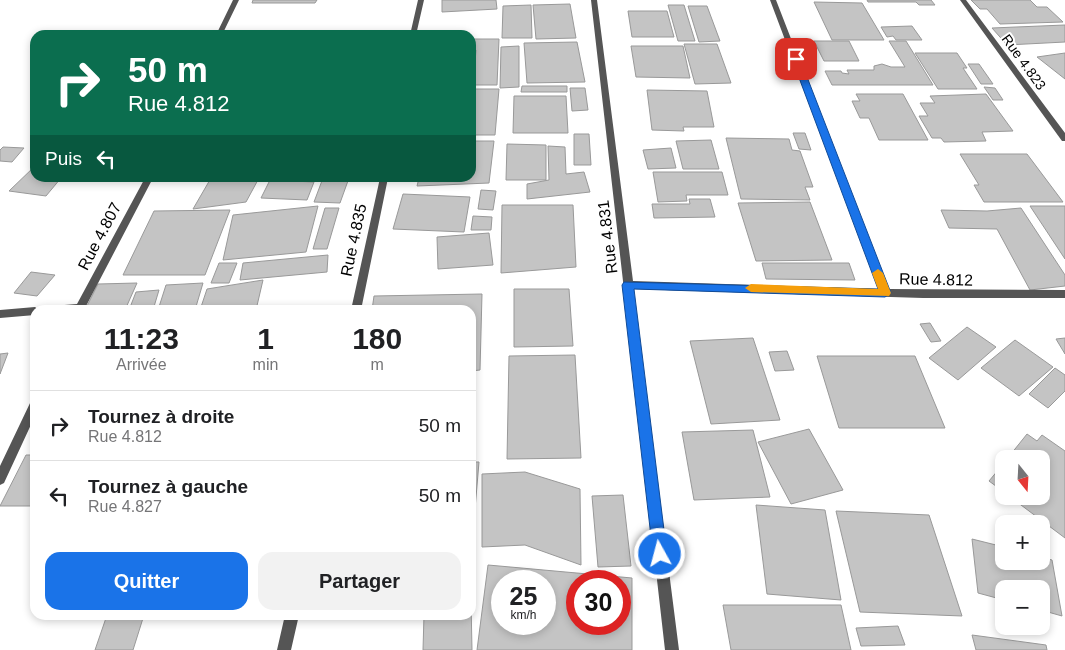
<!DOCTYPE html>
<html lang="fr">
<meta charset="utf-8">
<style>
body{margin:0;font-family:Helvetica,sans-serif;background:#f2f2f2;color:#202124;height:100vh;display:flex;flex-direction:column;font-size:19px;white-space:nowrap}
*{box-sizing:border-box;margin:0}
p{font-size:16px;color:#757577}
.icon{flex:none;width:28px;height:28px;fill:none;stroke:currentColor;stroke-width:2;stroke-linecap:round;stroke-linejoin:round}
.map{position:relative;flex:1;overflow:hidden}
.drawer{position:absolute;left:30px;top:305px;width:446px;height:315px;display:flex;flex-direction:column;background:#fff;border-radius:15px;box-shadow:0 2px 8px #0003}
.drawer>*{flex:none}
.hud{position:absolute;left:30px;top:30px;width:446px;height:152px;border-radius:15px;box-shadow:0 2px 8px #0003;background:#0b6e4f;color:#fff;overflow:hidden}
.needle{width:32px;rotate:162deg}
.tools{position:absolute;left:995px;top:450px;display:grid;gap:10px}
.tools a{display:grid;place-items:center;width:55px;height:55px;border-radius:10px;background:#fff;box-shadow:0 2px 8px #0003;font-size:25px}
.speed{position:absolute;left:491px;top:570px;display:flex;gap:10px;font-size:25px;font-weight:700;text-align:center}
.speed>*{display:grid;place-content:center;width:65px;height:65px;border-radius:50%;background:#fff;box-shadow:0 2px 8px #0003;line-height:1}
.speed small{font-size:12px;font-weight:400}
.speed .limit{border:8px solid #d22;background:#fff;color:#111}
.pin{position:absolute;display:grid;place-items:center;width:42px;height:42px;color:#fff;margin:-21px;border-radius:10px;box-shadow:0 2px 8px #0006}
.me{position:absolute;width:55px;margin:-28px;rotate:353deg;stroke-linejoin:round;filter:drop-shadow(0 0 4px #0008)}
.turn{display:flex;align-items:center;gap:18px;height:105px;padding:0 15px;font-size:22px}
.turn .icon{width:65px;height:65px;stroke-width:2.5}
.turn b{display:block;font-size:35px;line-height:42px}
.then{display:flex;align-items:center;height:48px;padding:0 15px;background:#0003;gap:10px;font-size:19px}
.eta{display:flex;justify-content:space-evenly;align-items:center;height:85px;text-align:center}
.eta b{font-size:30px;font-weight:800;line-height:35px}
.button{display:flex;gap:10px;margin-top:auto;padding:10px 15px}
.button a{flex:1;height:58px;border-radius:15px;background:#1a73e8;color:#fff;font-size:20px;font-weight:800;line-height:58px;text-align:center}
.button a+a{background:#f2f2f2;color:#202124}
ul{padding:0;list-style:none}
li{display:flex;align-items:center;gap:15px;height:70px;padding:0 15px;border-top:1px solid #e0e0e0}
li div{flex:1}
li b{display:block;font-size:19px}
li em{font-style:normal}
.map>svg:first-child{display:block}
.building{fill:#c4c4c4;stroke:#999;fill-rule:evenodd}
.lines{fill:none;stroke-linecap:round;stroke-linejoin:round}
.minor{fill:#555;fill-rule:evenodd}
.route{fill:#1a73e8;stroke:#114b97}
.slow{fill:#f59e0b}
.labels{text-anchor:middle;stroke-width:4;stroke-linejoin:round;paint-order:stroke}
.far-street-label{font-size:14px;fill:#000;stroke:#fff}
.street-label{font-size:16px;fill:#000;stroke:#fff}
</style>
<div class="map">
<svg width="1065" height="650" viewBox="0 0 1065 650">
<rect width="100%" height="100%" fill="#fff"/>
<!-- building -->
<path class="building" d="M253,0H317L315,3H252Z
M442,0H496L497,9L442,12Z
M867,0H931L935,5H919L916,2H868Z
M971,0H1030L1037,7H1047L1063,22L1000,24L987,9H980Z
M814,2L862,3L884,40H832Z
M570,4L576,38L536,39L533,5Z
M531,5L532,38H502L503,6Z
M668,5H684L695,41H678Z
M688,6H707L720,41L699,42Z
M628,11H667L674,37H632Z
M1065,25V42L1007,45L992,28Z
M912,26L922,40H896L893,36L887,37L881,27Z
M471,39H499L497,85H473L476,50H471Z
M814,41H849L859,61H824Z
M889,41H906L933,85H832L825,71H841L842,73L849,74L847,70H874V66L882,64L891,67H905Z
M577,42L585,82L527,83L524,43Z
M684,44H717L731,83L695,84Z
M519,46V87L500,88L501,47Z
M631,46H683L690,78L636,77Z
M915,53H957L967,68H963L977,89H938Z
M1065,53V79L1037,57Z
M968,64H979L993,84H981Z
M522,86H567V92H521Z
M984,87L995,88L1003,100H993Z
M570,88H585L588,110L572,111Z
M471,89H499L495,135H471Z
M647,90L707,91L714,127H683L684,131L652,130Z
M856,94H903L928,140H879L869,118H860L852,101H860Z
M986,94L1013,131L982,132L986,141L944,142L941,138H932L919,116H928L920,103H935L930,96Z
M514,96H566L568,133H513Z
M793,133H805L811,150L799,149Z
M574,134H589L591,165H574Z
M726,138L789,139L792,150L800,151L813,187H805L810,200L741,199Z
M711,140L719,169H683L676,141Z
M475,141H494L489,183L417,186L419,178H471V144H474Z
M507,144L546,145V180H506Z
M548,146L565,147L566,174L584,172L590,192L527,199V184L549,180Z
M3,147L24,148L12,162L0,161V150Z
M671,148L676,168L648,169L643,150Z
M960,154H1027L1063,202H984L974,185H979Z
M35,166V178H61L46,196L9,191Z
M653,172H722L728,195H686L687,201L658,202Z
M211,178H259L246,202L193,209Z
M323,178H349L340,203L314,202Z
M270,180L314,182L307,200L261,198Z
M481,190L496,191L493,210L478,209Z
M403,194L470,197L464,232L393,229Z
M689,199H710L715,217L654,218L652,204H690Z
M810,202L832,260L756,261L738,203Z
M502,205H573L576,267L501,273Z
M318,206L306,252L223,260L233,215Z
M1030,206H1065V259Z
M325,208H339L327,249H313Z
M1021,208L1065,275V286L1030,290L997,229L949,228L941,210L987,211Z
M230,210L205,275H123L154,211Z
M473,216L492,217L491,230H471Z
M489,233L493,265L438,269L437,237Z
M328,255L327,272L240,280L243,263Z
M219,263H237L229,283H211Z
M762,263H849L855,280L766,279Z
M31,272L55,275L37,296L14,293Z
M263,280L256,310H200L207,289Z
M137,283L125,310H85L98,284Z
M203,283L195,310H158L166,285Z
M514,289H569L573,346L514,347Z
M159,290L153,310H129L136,292Z
M482,294L480,370L471,371V310H372L374,296Z
M930,323L941,341L931,342L920,324Z
M967,327L996,347L958,380L929,358Z
M753,338L780,420L711,424L690,341Z
M1065,338V354L1056,339Z
M1015,340L1053,367L1019,396L981,368Z
M787,351L794,370L775,371L769,352Z
M8,353L0,374V354Z
M575,355L581,458L507,459L509,356Z
M817,356H915L945,428H839Z
M1055,368L1065,375V391L1048,408L1029,394Z
M809,429L843,490L791,504L758,442Z
M753,430L770,497L694,500L682,432Z
M1027,434L1037,441L1042,435L1065,451V538L1009,496H1041V459H1007Z
M26,455H35V506H0Z
M471,462H479L471,556Z
M1004,463V492L989,481Z
M525,472L580,489L581,565L525,545L482,547V474Z
M623,495L631,566L598,567L592,496Z
M756,505L825,510L841,600L767,594Z
M836,511L929,515L962,616L860,612Z
M972,539L1004,547V561H1041V557L1052,560L1062,616L1041,610V589H1004V600L978,593Z
M488,565L632,578V650H477ZM502,581H545V624H502ZM578,581H620V624H578Z
M471,601L472,650H423L424,615H471Z
M723,605H841L851,650H731Z
M107,615H144L133,650H95Z
M898,626L905,645L861,646L856,628Z
M972,635L1046,645L1047,650H976Z"/>
<g class="lines">
<!-- minor -->
<path class="minor" d="M233,0H239L222,35H216Z
M418,0H424L416,35H410Z
M591,0H597L633,281L879,289L770,0H776L888,289L1065,290V298H923L633,289L679,650H665Z
M960,0H966L1065,133V141H1062Z
M145,178H153L84,310H47L49,307L52,306L77,304Z
M380,178H388L361,310H351Z
M35,307L39,310H35V315L0,318V310Z
M35,399V416L4,483L0,485V466L31,401Z
M285,615H299L291,650H277Z"/>
</g>
<!-- route -->
<path class="route" d="M793,57L800,59L891,293L885,297L634,289L667,554L665,559L660,561L655,559L653,554L622,285L624,282L878,289L792,59Z"/>
<!-- slow -->
<path class="slow" d="M878,269L883,273L891,293L889,296L751,292L745,288L751,284L878,289L872,273Z"/>
<g class="labels">
<!-- far-street labels -->
<g class="far-street-label">
<text transform="translate(1024 62) rotate(54)" y="5">Rue 4.823</text>
</g>
<!-- street labels -->
<g class="street-label">
<text transform="translate(99 236) rotate(-62)" y="6">Rue 4.807</text>
<text transform="translate(607 237) rotate(-97)" y="6">Rue 4.831</text>
<text transform="translate(353 240) rotate(-78)" y="6">Rue 4.835</text>
<text transform="translate(936 279) rotate(1)" y="6">Rue 4.812</text>
</g>
</g>
</svg>
<div class="tools">
<a><svg class="needle" viewBox="-14 -14 28 28"><path d="M0-13l5 13h-10z" fill="#e53935"/><path d="M0 13l5-13h-10z" fill="#757577"/></svg></a>
<a>+</a>
<a>−</a>
</div>
<div class="speed"><div>25<small>km/h</small></div><div class="limit">30</div></div>
<div class="pin" style="left:796px;top:59px;background:#d93025"><svg class="icon" aria-label="arrive" viewBox="0 0 24 24"><path d="M6 21V4h12l-3 4 3 4H6"/></svg></div>
<svg class="me" style="left:660px;top:554px" viewBox="-20 -20 40 40"><circle r="17" fill="#1a73e8" stroke="#fff" stroke-width="3"/><path d="M0-11L8 9 0 5-8 9z" fill="#fff"/></svg>
<div class="hud">
<div class="turn"><svg class="icon" aria-label="right" viewBox="0 0 24 24"><path d="M7 20v-9h11M14 6l5 5-5 5"/></svg><div><b>50 m</b>Rue 4.812</div></div>
<div class="then">Puis<svg class="icon" aria-label="left" viewBox="0 0 24 24"><path d="M17 20v-9H6M10 6l-5 5 5 5"/></svg></div>
</div>
<section class="drawer">
<div class="eta">
<div><b>11:23</b><p>Arrivée</p></div>
<div><b>1</b><p>min</p></div>
<div><b>180</b><p>m</p></div>
</div>
<ul>
<li><svg class="icon" aria-label="right" viewBox="0 0 24 24"><path d="M7 20v-9h11M14 6l5 5-5 5"/></svg><div><b>Tournez à droite</b><p>Rue 4.812</p></div><em>50 m</em></li>
<li><svg class="icon" aria-label="left" viewBox="0 0 24 24"><path d="M17 20v-9H6M10 6l-5 5 5 5"/></svg><div><b>Tournez à gauche</b><p>Rue 4.827</p></div><em>50 m</em></li>
</ul>
<div class="button"><a>Quitter</a><a>Partager</a></div>
</section>
</div>
